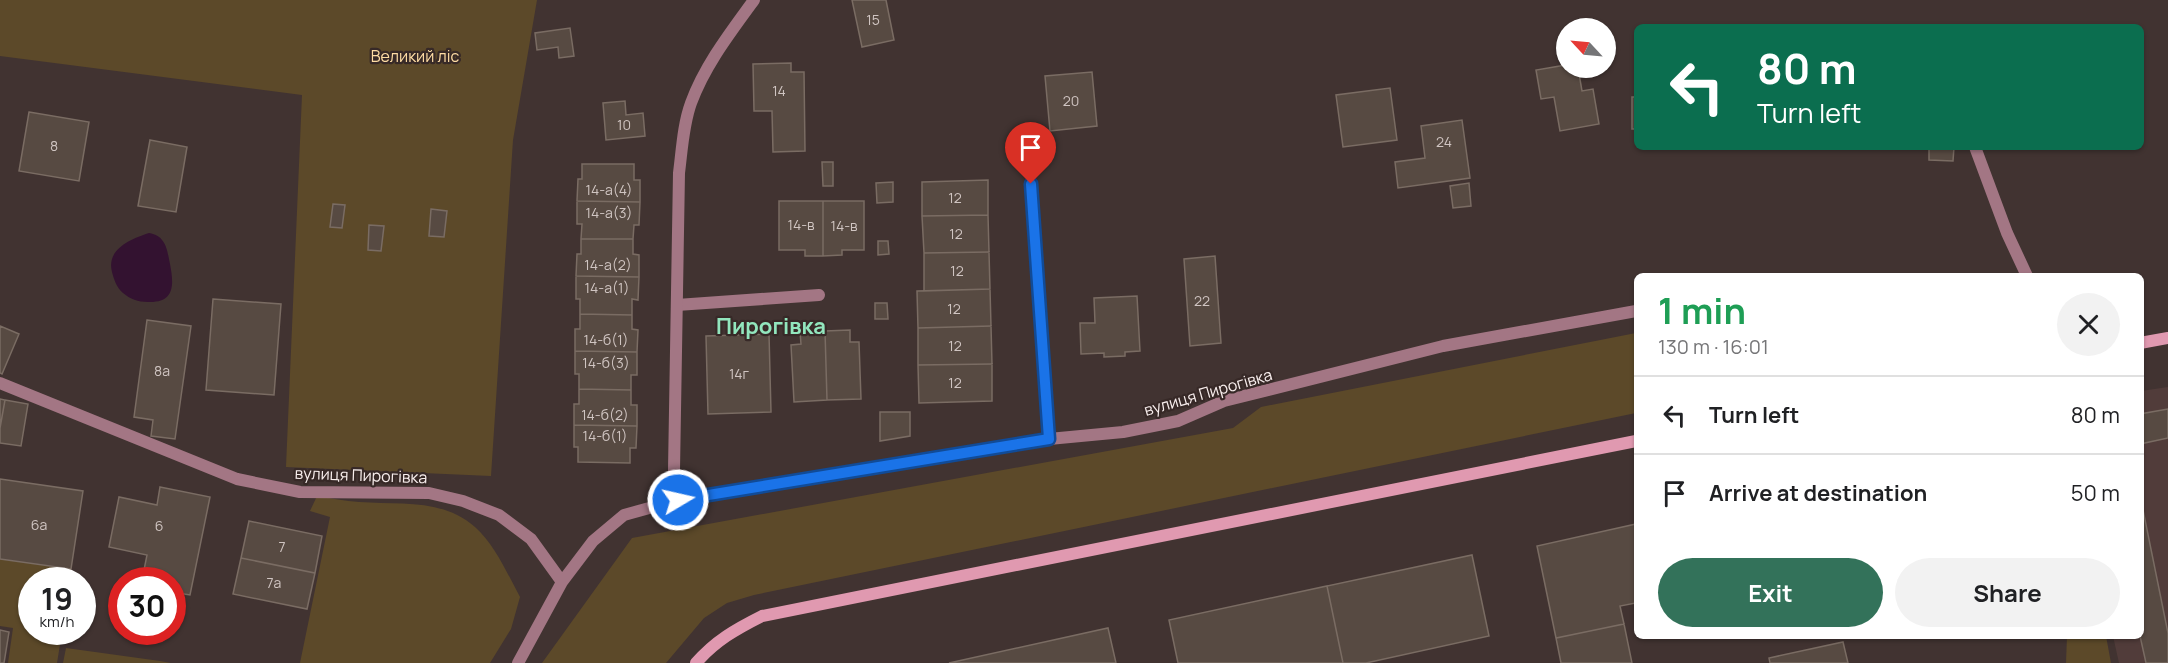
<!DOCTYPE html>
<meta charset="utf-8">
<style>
body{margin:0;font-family:Manrope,sans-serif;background:#f2f2f2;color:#202124;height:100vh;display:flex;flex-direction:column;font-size:22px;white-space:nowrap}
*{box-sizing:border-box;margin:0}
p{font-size:20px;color:#757577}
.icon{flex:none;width:33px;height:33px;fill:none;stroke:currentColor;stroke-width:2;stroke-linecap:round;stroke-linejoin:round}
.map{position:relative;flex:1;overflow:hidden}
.drawer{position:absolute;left:1634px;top:273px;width:510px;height:366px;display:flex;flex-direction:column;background:#fff;border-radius:9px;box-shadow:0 2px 4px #0004}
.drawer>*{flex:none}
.guide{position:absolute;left:1634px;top:24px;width:510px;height:126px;border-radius:9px;box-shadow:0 2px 4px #0004;background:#0b6e4f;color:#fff;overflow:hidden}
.needle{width:39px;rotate:296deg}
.controls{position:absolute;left:1556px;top:18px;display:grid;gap:12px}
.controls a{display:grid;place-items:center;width:60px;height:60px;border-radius:50%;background:#fff;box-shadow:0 2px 4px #0004;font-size:30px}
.speed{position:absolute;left:18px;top:567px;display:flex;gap:12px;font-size:30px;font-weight:700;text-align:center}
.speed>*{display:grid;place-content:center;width:78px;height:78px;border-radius:50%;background:#fff;box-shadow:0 2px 4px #0004;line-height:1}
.speed small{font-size:15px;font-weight:400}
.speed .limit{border:9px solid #d22;background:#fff;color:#111}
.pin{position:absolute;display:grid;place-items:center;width:51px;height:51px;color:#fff;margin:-62px -26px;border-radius:50% 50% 50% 0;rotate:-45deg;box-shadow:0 0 6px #0007}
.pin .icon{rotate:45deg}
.me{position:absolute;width:66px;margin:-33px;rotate:81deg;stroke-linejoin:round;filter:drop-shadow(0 0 4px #0008)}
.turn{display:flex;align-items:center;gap:21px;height:126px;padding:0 24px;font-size:27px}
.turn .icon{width:78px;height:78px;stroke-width:2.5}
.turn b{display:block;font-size:42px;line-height:51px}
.round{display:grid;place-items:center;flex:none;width:63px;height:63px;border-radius:32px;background:#f2f2f2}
.headline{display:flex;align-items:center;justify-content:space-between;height:102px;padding:0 24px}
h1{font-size:36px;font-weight:700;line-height:45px;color:#1e9e55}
.cta{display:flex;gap:12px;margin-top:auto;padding:12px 24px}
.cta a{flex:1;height:69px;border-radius:36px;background:#33725a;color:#fff;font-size:24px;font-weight:700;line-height:69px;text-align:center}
.cta a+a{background:#f2f2f2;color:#202124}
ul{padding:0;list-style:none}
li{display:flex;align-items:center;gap:18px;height:78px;padding:0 24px;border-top:2px solid #e0e0e0}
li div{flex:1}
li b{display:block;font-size:22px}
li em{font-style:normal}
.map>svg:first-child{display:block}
.built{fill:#513c3a}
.green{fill:#5c4929}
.water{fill:#331230}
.building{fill:#574a42;stroke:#7a6c63;stroke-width:1.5}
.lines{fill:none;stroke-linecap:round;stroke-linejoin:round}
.lane{stroke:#a37684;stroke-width:12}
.street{stroke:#a37684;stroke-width:12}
.secondary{stroke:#e099b0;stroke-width:12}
.route-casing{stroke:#114b97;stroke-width:15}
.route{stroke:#1a73e8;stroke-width:10}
.labels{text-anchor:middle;stroke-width:4.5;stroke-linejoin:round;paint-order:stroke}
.number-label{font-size:14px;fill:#d0c5c2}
.park-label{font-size:16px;fill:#fedca4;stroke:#372927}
.street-label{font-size:16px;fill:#f8eeed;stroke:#372927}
.district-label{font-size:22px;font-weight:bold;fill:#92e6bd;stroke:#372927}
</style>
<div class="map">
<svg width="2168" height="663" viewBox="0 0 2168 663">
<rect width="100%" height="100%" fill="#413331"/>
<!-- built -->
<path class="built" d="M2168,387V663H2119L2113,636H2140L2141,391Z"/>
<!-- green -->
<path class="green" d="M0,0H537L513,140L491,476L286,467L302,95L0,56Z
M1636,333V413L754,595L727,603L704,618L666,663H542L632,538L1233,428L1261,407Z
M317,496C331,498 345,501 359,502C399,505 442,498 475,527C495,545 507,573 520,597L511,629L490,663H300L330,517L310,511Z
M0,559L71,569L69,580H32V632H62L57,663H8L13,628L0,626Z
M2067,636H2106L2111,663H2066Z
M66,648L160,661L171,663H63Z"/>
<!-- water -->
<path class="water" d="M149,233C166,236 167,249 170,264C174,285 175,303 148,302C138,302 130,299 123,293C117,288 114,280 112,272C106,249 131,239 149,233Z"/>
<!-- building -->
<path class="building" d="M852,0H886L894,40L862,47Z
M570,28L574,56L559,58L558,47L537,50L535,33Z
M791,63V72H804L805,151L773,152L772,111H754L753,64Z
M1566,65V68H1578L1582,91L1593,89L1599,124L1560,131L1554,97L1541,99L1536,70Z
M1092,72L1097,126L1050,131L1045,76Z
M1390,88L1397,140L1343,147L1336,95Z
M1632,97H1636V129H1632Z
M625,101L626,115L643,113L645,136L606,140L603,103Z
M29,112L89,122L79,181L19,171Z
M1462,120L1470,178L1398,188L1395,162L1425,158L1421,126Z
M150,140L187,147L176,212L138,206Z
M1929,147H1954L1953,161L1929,160Z
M822,162H833V186H823Z
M582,164H634V180H640V202L577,201L578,179H582Z
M988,180V215L922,216V182Z
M893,182V202L877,203L876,183Z
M1469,183L1471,206L1453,208L1450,186Z
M577,201L640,202L639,225H634L633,239H581L582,224H577Z
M779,201H823V256H805V250H779Z
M823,201H864V250H842V255L823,256Z
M333,204L345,205L342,228L330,227Z
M431,209L447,211L444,237L429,236Z
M988,215L989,252L924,253L922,216Z
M369,225L384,226L381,251L368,250Z
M581,239H633V254L639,255V277L576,276L577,254H581Z
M878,241H888L889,254L878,255Z
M989,252L990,289L924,291V253Z
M1215,256L1221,343L1190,346L1184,259Z
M576,276L639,277L638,300L632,299V315L580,314V299H576Z
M990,289L991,326L918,328L917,291Z
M1137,296L1140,351L1125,352V356L1104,357V353L1081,354L1080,323H1095L1094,298Z
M213,299L281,304L274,395L206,390Z
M875,303H887L888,319H875Z
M580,314L632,315V329L638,330L637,352L575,351V329H580Z
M147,320L191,326L175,439L151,436L153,420L134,417Z
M0,326L19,334L2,374L0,373Z
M991,326L992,364L918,365V328Z
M850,330V342H859L861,399L827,400L825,331Z
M825,331L827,400L794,402L791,345L801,344L800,332Z
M769,334L771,412L708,414L706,336Z
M575,351L637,352V375H631V390L579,389V374H575Z
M992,364V401L919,403L918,365Z
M579,389L631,390V405H637V426L574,425V404H579Z
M0,399L5,400L0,428Z
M5,400L28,404L21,446L0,443V428Z
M2168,409V438L2140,444V414Z
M880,412H910V436L880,441Z
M574,425L637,426L636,448H630V463L578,462V447H574Z
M0,479L83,491L71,569L0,559Z
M160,487L210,497L190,595L172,592V580H142L147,555L109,547L119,497L157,505Z
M2140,495L2168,633V663H2146L2140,636Z
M249,521L322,536L315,573L241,558Z
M1636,524V603L1620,606L1624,624L1556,638L1537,546Z
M1472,555L1489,636L1366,663H1343L1327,586Z
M241,558L315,573L307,609L233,594Z
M1327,586L1343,663H1178L1169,620Z
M1624,624L1632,663H1561L1556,638Z
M1108,628L1116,663H949Z
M0,630L9,632L4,663H0Z
M1843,642L1848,663H1770L1769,658Z"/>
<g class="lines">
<!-- lane -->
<path class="lane" d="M1975,147L2007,233L2027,276
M1031,184L1049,439
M677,305L819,295"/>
<!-- street -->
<path class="street" d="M0,383L237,479L300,492L429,493L463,501L499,515L531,539L562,582
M678,500L674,470L679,173C682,150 683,125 691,103C705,65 730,33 754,0
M518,663L562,582L593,541L624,515L678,500L1049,439L1123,432L1178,421L1224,401L1443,346L1636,311"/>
<!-- secondary -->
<path class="secondary" d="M2140,343L2168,338
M696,663C715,641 736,629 762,616L1636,441"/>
</g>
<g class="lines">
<defs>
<path id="route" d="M678,500L1049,439L1031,184"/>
</defs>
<!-- route casing -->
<use href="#route" class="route-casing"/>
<!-- route -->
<use href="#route" class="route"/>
</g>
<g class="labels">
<!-- number labels -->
<g class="number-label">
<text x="873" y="25">15</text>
<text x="779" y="96">14</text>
<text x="1071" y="106">20</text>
<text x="624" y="130">10</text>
<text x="1444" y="147">24</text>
<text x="54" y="151">8</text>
<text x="609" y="195">14-а(4)</text>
<text x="955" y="203">12</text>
<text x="609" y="218">14-а(3)</text>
<text x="801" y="230">14-в</text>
<text x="844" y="231">14-в</text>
<text x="956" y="239">12</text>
<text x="608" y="270">14-а(2)</text>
<text x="957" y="276">12</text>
<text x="607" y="293">14-а(1)</text>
<text x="1202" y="306">22</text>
<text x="954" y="314">12</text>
<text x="606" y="345">14-б(1)</text>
<text x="955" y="351">12</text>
<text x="606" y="368">14-б(3)</text>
<text x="162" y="376">8а</text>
<text x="739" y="379">14г</text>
<text x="955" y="388">12</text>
<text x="605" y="420">14-б(2)</text>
<text x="605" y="441">14-б(1)</text>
<text x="39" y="530">6а</text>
<text x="159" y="531">6</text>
<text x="282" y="552">7</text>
<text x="274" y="588">7а</text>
</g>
<!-- park labels -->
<g class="park-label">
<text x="415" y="62">Великий ліс</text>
</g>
<!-- street labels -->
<g class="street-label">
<text transform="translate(1208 392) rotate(-16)" y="6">вулиця Пирогівка</text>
<text transform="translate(361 475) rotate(2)" y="6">вулиця Пирогівка</text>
</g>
<!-- district labels -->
<g class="district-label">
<text x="771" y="334">Пирогівка</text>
</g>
</g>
</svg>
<div class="controls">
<a><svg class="needle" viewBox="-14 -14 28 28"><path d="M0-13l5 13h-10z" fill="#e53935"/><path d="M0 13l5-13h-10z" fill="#757577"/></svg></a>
</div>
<div class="speed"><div>19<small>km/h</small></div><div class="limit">30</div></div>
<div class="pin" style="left:1031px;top:184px;background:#d93025"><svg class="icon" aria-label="arrive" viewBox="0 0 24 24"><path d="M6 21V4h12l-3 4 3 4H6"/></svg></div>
<svg class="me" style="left:678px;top:500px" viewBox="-20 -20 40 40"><circle r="17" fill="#1a73e8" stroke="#fff" stroke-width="3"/><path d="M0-11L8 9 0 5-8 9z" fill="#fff"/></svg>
<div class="guide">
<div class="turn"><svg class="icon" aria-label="left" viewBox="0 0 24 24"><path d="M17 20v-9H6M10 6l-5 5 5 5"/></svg><div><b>80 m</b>Turn left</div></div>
</div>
<section class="drawer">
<div class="headline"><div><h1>1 min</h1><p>130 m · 16:01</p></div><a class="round"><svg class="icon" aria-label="close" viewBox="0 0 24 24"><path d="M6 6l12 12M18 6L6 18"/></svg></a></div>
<ul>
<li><svg class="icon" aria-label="left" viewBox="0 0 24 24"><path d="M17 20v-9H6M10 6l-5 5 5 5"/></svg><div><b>Turn left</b></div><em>80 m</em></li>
<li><svg class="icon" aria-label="arrive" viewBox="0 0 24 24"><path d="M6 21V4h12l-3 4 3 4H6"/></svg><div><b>Arrive at destination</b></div><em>50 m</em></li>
</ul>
<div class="cta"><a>Exit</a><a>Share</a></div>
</section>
</div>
